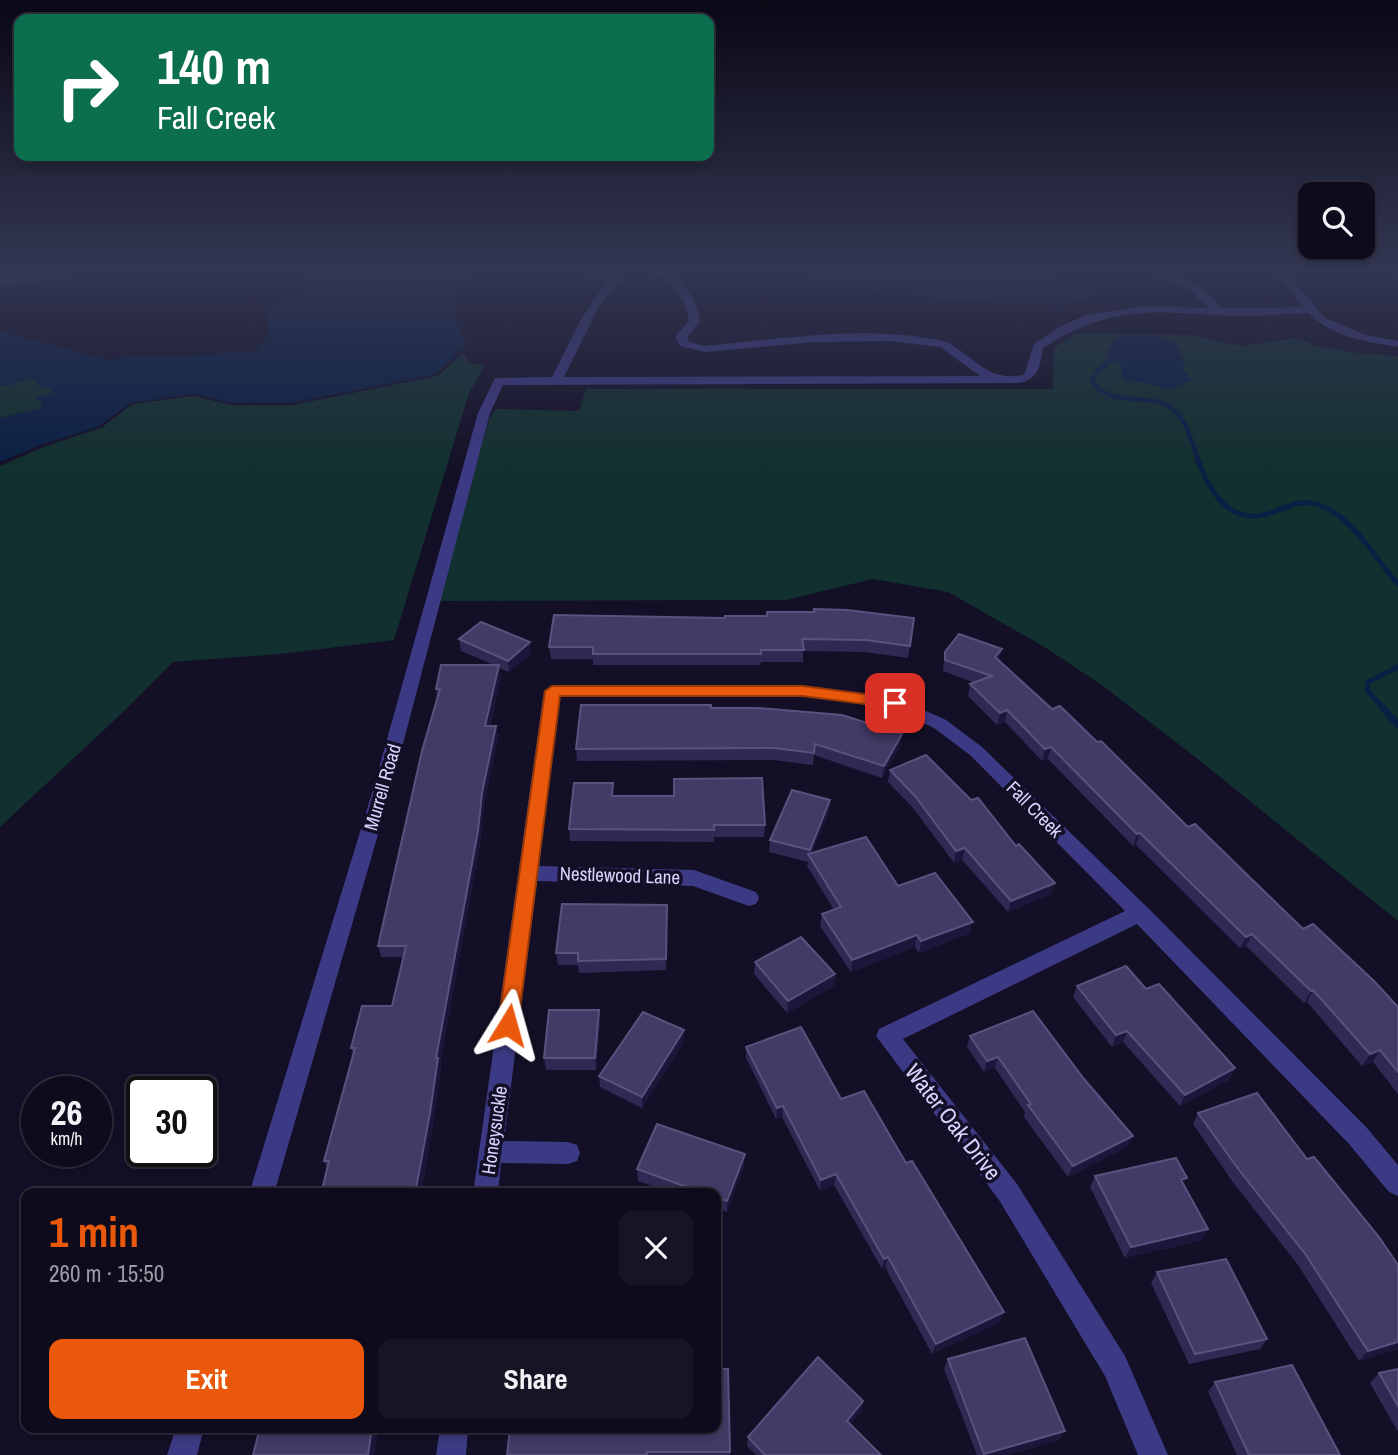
<!DOCTYPE html>
<meta charset="utf-8">
<style>
body{margin:0;font-family:"Archivo Narrow",sans-serif;background:#171425;color:#f1f3f6;height:100vh;display:flex;flex-direction:column;font-size:26px;white-space:nowrap}
*{box-sizing:border-box;margin:0}
p{font-size:23px;color:#9b9ba3}
.icon{flex:none;width:38px;height:38px;fill:none;stroke:currentColor;stroke-width:2;stroke-linecap:round;stroke-linejoin:round}
.map{position:relative;flex:1;overflow:hidden}
.details{position:absolute;left:21px;top:1188px;width:700px;height:245px;display:flex;flex-direction:column;background:#0e0b1c;border-radius:14px;box-shadow:0 4px 10px #0003,0 0 0 2px #2e2b3b}
.details>*{flex:none}
.top-card{position:absolute;left:14px;top:14px;width:700px;height:147px;border-radius:14px;box-shadow:0 4px 10px #0003,0 0 0 2px #2e2b3b;background:#0b6e4f;color:#fff;overflow:hidden}
.buttons{position:absolute;left:1298px;top:182px;display:grid;gap:14px}
.buttons a{display:grid;place-items:center;width:77px;height:77px;border-radius:14px;background:#0e0b1c;box-shadow:0 4px 10px #0003,0 0 0 2px #2e2b3b;font-size:35px}
.speed{position:absolute;left:21px;top:1076px;display:flex;gap:14px;font-size:35px;font-weight:700;text-align:center}
.speed>*{display:grid;place-content:center;width:91px;height:91px;border-radius:50%;background:#0e0b1c;box-shadow:0 4px 10px #0003,0 0 0 2px #2e2b3b;line-height:1}
.speed small{font-size:18px;font-weight:400}
.speed .limit{border:4px solid #111;border-radius:10px;background:#fff;color:#111}
.pin{position:absolute;display:grid;place-items:center;width:60px;height:60px;color:#fff;margin:-30px;border-radius:14px;box-shadow:0 4px 10px #0006}
.me{position:absolute;width:77px;margin:-38px;rotate:8deg;stroke-linejoin:round;filter:drop-shadow(0 0 5px #0008)}
.turn{display:flex;align-items:center;gap:24px;height:147px;padding:0 28px;font-size:32px}
.turn .icon{width:91px;height:91px;stroke-width:2.5}
.turn b{display:block;font-size:49px;line-height:60px}
.round{display:grid;place-items:center;flex:none;width:74px;height:74px;border-radius:14px;background:#171425}
.overview{display:flex;align-items:center;justify-content:space-between;height:119px;padding:0 28px}
h1{font-size:42px;font-weight:700;line-height:52px;color:#ea580c}
.primary-button{display:flex;gap:14px;margin-top:auto;padding:14px 28px}
.primary-button a{flex:1;height:80px;border-radius:14px;background:#ea580c;color:#fff;font-size:28px;font-weight:700;line-height:80px;text-align:center}
.primary-button a+a{background:#171425;color:#f1f3f6}
.map>svg:first-child{display:block}
.green{fill:#12302f}
.water{fill:#0a1f44}
.lines{fill:none;stroke-linecap:round;stroke-linejoin:round}
.stream-far2{stroke:#0a1f44;stroke-width:4.5}
.stream-far1{stroke:#0a1f44;stroke-width:5}
.stream{stroke:#0a1f44;stroke-width:7}
.minor{fill:#3d3a85;fill-rule:evenodd}
.wall{fill:#312854}
.shaded-wall{fill:#1d163a}
.building{fill:#433a66;stroke:#5a527e;stroke-width:2}
.route{fill:#ea580c;stroke:#983908;stroke-width:2}
.labels{text-anchor:middle;stroke-width:7;stroke-linejoin:round;paint-order:stroke}
.street-label{font-size:19px;fill:#d9d4ff;stroke:#130f26}
.near-street-label{font-size:23px;fill:#d9d4ff;stroke:#130f26}
</style>
<div class="map">
<svg width="1398" height="1455" viewBox="0 0 1398 1455">
<rect width="100%" height="100%" fill="#130f26"/>
<!-- green -->
<path class="green" d="M1075,334L1192,335L1241,346L1297,338L1317,346L1357,353L1398,356V921L1199,760L1103,686L1046,648L948,592L873,579L786,600L432,601L490,417L496,409L579,411L586,389H1053L1054,348Z
M463,353L471,364L485,365L469,393L394,640L280,654L173,662L121,714L0,827V466L46,446L101,428L133,404L193,396L231,405H293L438,376Z
M30,378L53,389V392L40,400L43,403L39,409L0,418V386Z"/>
<!-- water -->
<path class="water" d="M338,268H485C452,290 447,310 467,344L435,375L292,403H232L194,394L130,403L98,427L43,444L0,462V418L39,409L43,403L36,399L38,397L50,394L53,390L37,385L36,380L30,378L9,386H0V331L104,359L254,352L270,336L265,311L297,292L305,279Z
M785,268H979L1013,277H1051L1105,291L1063,305L982,302L873,292L784,270Z
M1130,336C1162,336 1172,332 1186,363L1182,367L1191,380L1170,390L1150,384L1122,379L1121,365L1106,354L1116,338Z"/>
<g class="lines">
<!-- stream-far2 -->
<path class="stream-far2" d="M1117,354L1097,372L1092,381C1111,410 1149,390 1173,409C1187,421 1192,443 1198,459"/>
<!-- stream-far1 -->
<path class="stream-far1" d="M1197,458C1208,488 1229,526 1268,514C1286,508 1300,498 1319,505C1355,518 1374,558 1398,584
M1383,708L1367,690L1368,682L1398,667"/>
<!-- stream -->
<path class="stream" d="M1382,707L1398,725"/>
<!-- minor -->
<path class="minor" d="M73,268H89L54,279L0,286V280Z
M582,268H593L599,273L612,276L620,268H647L673,273C685,287 699,302 700,322L687,337L689,342L705,346C782,339 866,324 943,341C950,342 955,347 961,351C984,368 994,380 1024,375L1034,344L1061,326L1087,315L1144,306L1209,308L1190,290L1136,268C1169,268 1202,281 1220,308L1304,307L1275,272L1246,271L1241,268H1282L1325,318L1366,335L1398,341V347C1369,342 1330,337 1309,313C1286,313 1263,316 1240,316C1159,313 1116,301 1043,348C1039,366 1041,377 1020,383L503,385L490,413L390,793L274,1194H249L372,793L478,413L495,378L552,377L580,321L607,281L592,278ZM629,270L666,277L685,303L689,321L675,337L680,346L705,352L815,342L890,341L940,347L980,376L564,377L599,306Z
M1382,268L1398,269V276L1383,270Z
M552,686H802L895,697L946,720L982,747L1147,907L1367,1128L1398,1165V1196L1389,1192L1349,1144L1137,924L903,1039L1017,1184L1125,1356L1168,1455H1138L1105,1376L999,1200L876,1036L879,1029L1125,911L970,755L934,728L891,708L802,696H560L539,866L694,870L756,892L759,898L756,904L749,906L693,886L537,881L504,1141L568,1142L577,1145L580,1153L577,1161L568,1164L501,1163L498,1194H473L544,691Z
M176,1428H204L197,1455H167Z
M440,1428H468L466,1455H436Z"/>
</g>
<!-- wall -->
<path class="wall" d="M725,618H914L908,658L864,652L803,651V662H761L760,665H593V659H551L549,647Z
M459,639L531,654L509,672L499,668L501,677L490,726H496L498,737L484,805L480,843L440,1064L441,1069L433,1125L421,1194H321L327,1168L324,1161L353,1054L351,1048L392,1006L403,957H381L378,946L437,699L436,689L494,665L461,651Z
M945,652L999,661L1052,709L1097,742L1188,827L1303,929L1398,1007V1094L1373,1062L1362,1066L1307,1002L1304,1003L1246,946L1240,948L1136,845L1133,846L1048,759L1042,761L1005,722L997,725L968,696L970,684L975,683L943,671Z
M711,708L902,734L900,746L882,778L814,755L813,765L773,760L577,761L576,749Z
M890,770L1051,894L1008,912L962,860L954,863L913,808L888,782Z
M614,796L765,825L764,837H714V842L570,841L569,829Z
M830,800L829,812L812,853L898,886L970,933L919,953L915,947L851,972L820,926L822,914L834,910L807,866L808,862L769,852L770,840Z
M667,917L666,970L579,973L578,965H558L556,953Z
M755,962L835,974L834,986L787,1013L754,974Z
M1077,986L1146,989L1235,1068L1229,1080L1180,1106L1123,1042L1112,1047L1073,997Z
M600,1022L596,1070H546L544,1058Z
M684,1030V1042L642,1108L600,1087L599,1076Z
M970,1036L1127,1147L1068,1177L1024,1117L1025,1112L995,1068L984,1072L967,1047Z
M746,1047L841,1099L906,1163L1000,1322L932,1354L885,1267L882,1269L834,1185L820,1191L782,1117L776,1119L746,1058Z
M1198,1113L1307,1159L1398,1265V1349L1359,1361L1298,1265L1232,1181L1193,1124Z
M745,1154L744,1165L727,1212L716,1208V1194H675L638,1181L637,1169Z
M1095,1176L1183,1185L1208,1229L1202,1240L1125,1258L1090,1187Z
M1157,1272L1267,1339L1260,1349L1189,1364L1151,1283Z
M948,1359L1059,1440L1007,1455H977L944,1369Z
M728,1369L730,1455H507Z
M1398,1369V1432L1370,1383L1379,1373Z
M1215,1382L1340,1455H1237L1208,1392Z
M863,1401L861,1411L850,1424L881,1455H756L747,1446L748,1437Z"/>
<!-- shaded-wall -->
<path class="shaded-wall" d="M530,642L531,654L509,672L508,661Z
M1002,649L999,661L995,657Z
M499,665L501,677L487,737L485,726Z
M1007,710L1005,722L997,725L1000,713Z
M496,726L498,737L484,805L480,843L440,1064L441,1069L433,1125L421,1194H415L436,1058L482,793Z
M902,734L900,746L882,778L884,766Z
M1051,747L1048,759L1042,761L1045,749Z
M830,800L829,812L810,857L809,855L810,850Z
M1140,833L1136,845L1133,846L1137,834Z
M965,848L962,860L954,863L956,851Z
M1055,883L1051,894L1008,912L1011,901Z
M973,922L970,933L919,953L921,941Z
M1252,934L1246,946L1240,948L1246,937Z
M917,935L915,947L851,972L852,960Z
M835,974L834,986L787,1013L788,1001Z
M1313,990L1307,1002L1304,1003L1311,991Z
M599,1010L600,1022L596,1070L595,1058Z
M684,1030V1042L642,1108V1097Z
M1127,1031L1123,1042L1112,1047L1116,1035Z
M1380,1050L1373,1062L1362,1066L1370,1054Z
M998,1057L995,1068L984,1072L987,1061Z
M1235,1068L1229,1080L1180,1106L1185,1095Z
M783,1106L782,1117L776,1119L777,1108Z
M1133,1136L1127,1147L1068,1177L1073,1166Z
M745,1154L744,1165L727,1212V1201Z
M836,1174L834,1185L820,1191L821,1180Z
M1208,1229L1202,1240L1125,1258L1131,1247Z
M888,1257L885,1267L882,1269L884,1259Z
M1004,1312L1000,1322L932,1354L936,1344Z
M1398,1342V1349L1359,1361L1368,1351Z
M863,1401L861,1411L845,1431L847,1421Z
M372,1428H379L374,1455H368Z
M1065,1431L1059,1440L1007,1455H983L984,1454Z"/>
<!-- building -->
<path class="building" d="M814,609L847,610L914,618L910,646L866,640L802,639L804,650H761V654H593V647H549L554,615L725,618V616H767V612H814Z
M481,622L530,642L508,661L459,639Z
M959,634L1002,649L995,657L1052,709L1060,706L1097,742L1101,741L1188,827L1195,824L1303,929L1313,924L1374,981L1398,1007V1072L1380,1050L1370,1054L1313,990L1311,991L1252,934L1246,937L1140,833L1137,834L1051,747L1045,749L1007,710L1000,713L970,684L992,676L945,660V652Z
M441,665H499L485,726H496L482,793L478,831L436,1058H438L430,1113L415,1194H321L329,1161H324L355,1048H351L362,1006H392L406,946H378L422,751L440,689H436Z
M581,705H711V708H758L842,715L902,734L884,766L815,744L814,753L774,748L576,749Z
M926,755L971,800L978,798L1016,846L1019,844L1055,883L1011,901L965,848L956,851L915,796L890,770Z
M762,778L765,825H714V830L569,829L574,783H613L612,796H674V779Z
M792,790L830,800L810,850L770,840Z
M866,837L898,886L935,873L973,922L921,941L917,935L852,960L822,914L841,907L808,854Z
M562,904L667,905L666,959L578,961V953H556Z
M801,937L835,974L788,1001L755,962Z
M1126,966L1146,989L1159,984L1235,1068L1185,1095L1127,1031L1116,1035L1077,986Z
M549,1010H599L595,1058H544Z
M1033,1011L1084,1079L1133,1136L1073,1166L1028,1105L1031,1104L998,1057L987,1061L970,1036Z
M643,1012L684,1030L642,1097L599,1076Z
M801,1027L841,1099L864,1091L906,1163L912,1161L1004,1312L936,1344L888,1257L884,1259L836,1174L821,1180L783,1106L777,1108L746,1047Z
M1257,1093L1307,1159L1314,1157L1379,1237L1398,1265V1342L1368,1351L1306,1255L1239,1170L1198,1113Z
M657,1124L745,1154L727,1201L716,1197V1194H706L637,1169Z
M1176,1158L1187,1178L1181,1180L1208,1229L1131,1247L1095,1176Z
M1226,1259L1267,1339L1195,1354L1157,1272Z
M1025,1338L1065,1431L984,1454L948,1359Z
M818,1357L863,1401L847,1421L881,1455H765L748,1437Z
M1292,1365L1340,1455H1249L1215,1382Z
M716,1369H728L730,1452H647V1455H507L510,1428H716Z
M1398,1369V1406L1379,1373Z
M260,1428H372L368,1455H253Z"/>
<!-- sky -->
<linearGradient id="sky" x2="0" y2="1"><stop stop-color="#0a0815"/><stop offset="0.57" stop-color="#333752"/><stop offset="1" stop-color="#333752" stop-opacity="0"/></linearGradient>
<rect width="1398" height="471" fill="url(#sky)"/>
<!-- route -->
<path class="route" d="M552,686H803L895,698L902,703L895,708L803,696H560L518,1025L515,1031L508,1034L501,1031L498,1025L545,691Z"/>
<g class="labels">
<!-- street labels -->
<g class="street-label">
<text transform="translate(382 787) rotate(-74)" y="7">Murrell Road</text>
<text transform="translate(1035 809) rotate(45)" y="7">Fall Creek</text>
<text transform="translate(620 875) rotate(2)" y="7">Nestlewood Lane</text>
<text transform="translate(494 1130) rotate(-82)" y="7">Honeysuckle</text>
</g>
<!-- near-street labels -->
<g class="near-street-label">
<text transform="translate(953 1122) rotate(52)" y="8">Water Oak Drive</text>
</g>
</g>
</svg>
<div class="buttons">
<a><svg class="icon" aria-label="search" viewBox="0 0 24 24"><circle cx="10" cy="10" r="6"/><path d="M15 15l6 6"/></svg></a>
</div>
<div class="speed"><div>26<small>km/h</small></div><div class="limit">30</div></div>
<div class="pin" style="left:895px;top:703px;background:#d93025"><svg class="icon" aria-label="arrive" viewBox="0 0 24 24"><path d="M6 21V4h12l-3 4 3 4H6"/></svg></div>
<svg class="me" style="left:508px;top:1025px" viewBox="-20 -20 40 40"><path d="M0-17L14 15 0 8-14 15z" fill="#ea580c" stroke="#fff" stroke-width="4"/></svg>
<div class="top-card">
<div class="turn"><svg class="icon" aria-label="right" viewBox="0 0 24 24"><path d="M7 20v-9h11M14 6l5 5-5 5"/></svg><div><b>140 m</b>Fall Creek</div></div>
</div>
<section class="details">
<div class="overview"><div><h1>1 min</h1><p>260 m · 15:50</p></div><a class="round"><svg class="icon" aria-label="close" viewBox="0 0 24 24"><path d="M6 6l12 12M18 6L6 18"/></svg></a></div>
<div class="primary-button"><a>Exit</a><a>Share</a></div>
</section>
</div>
